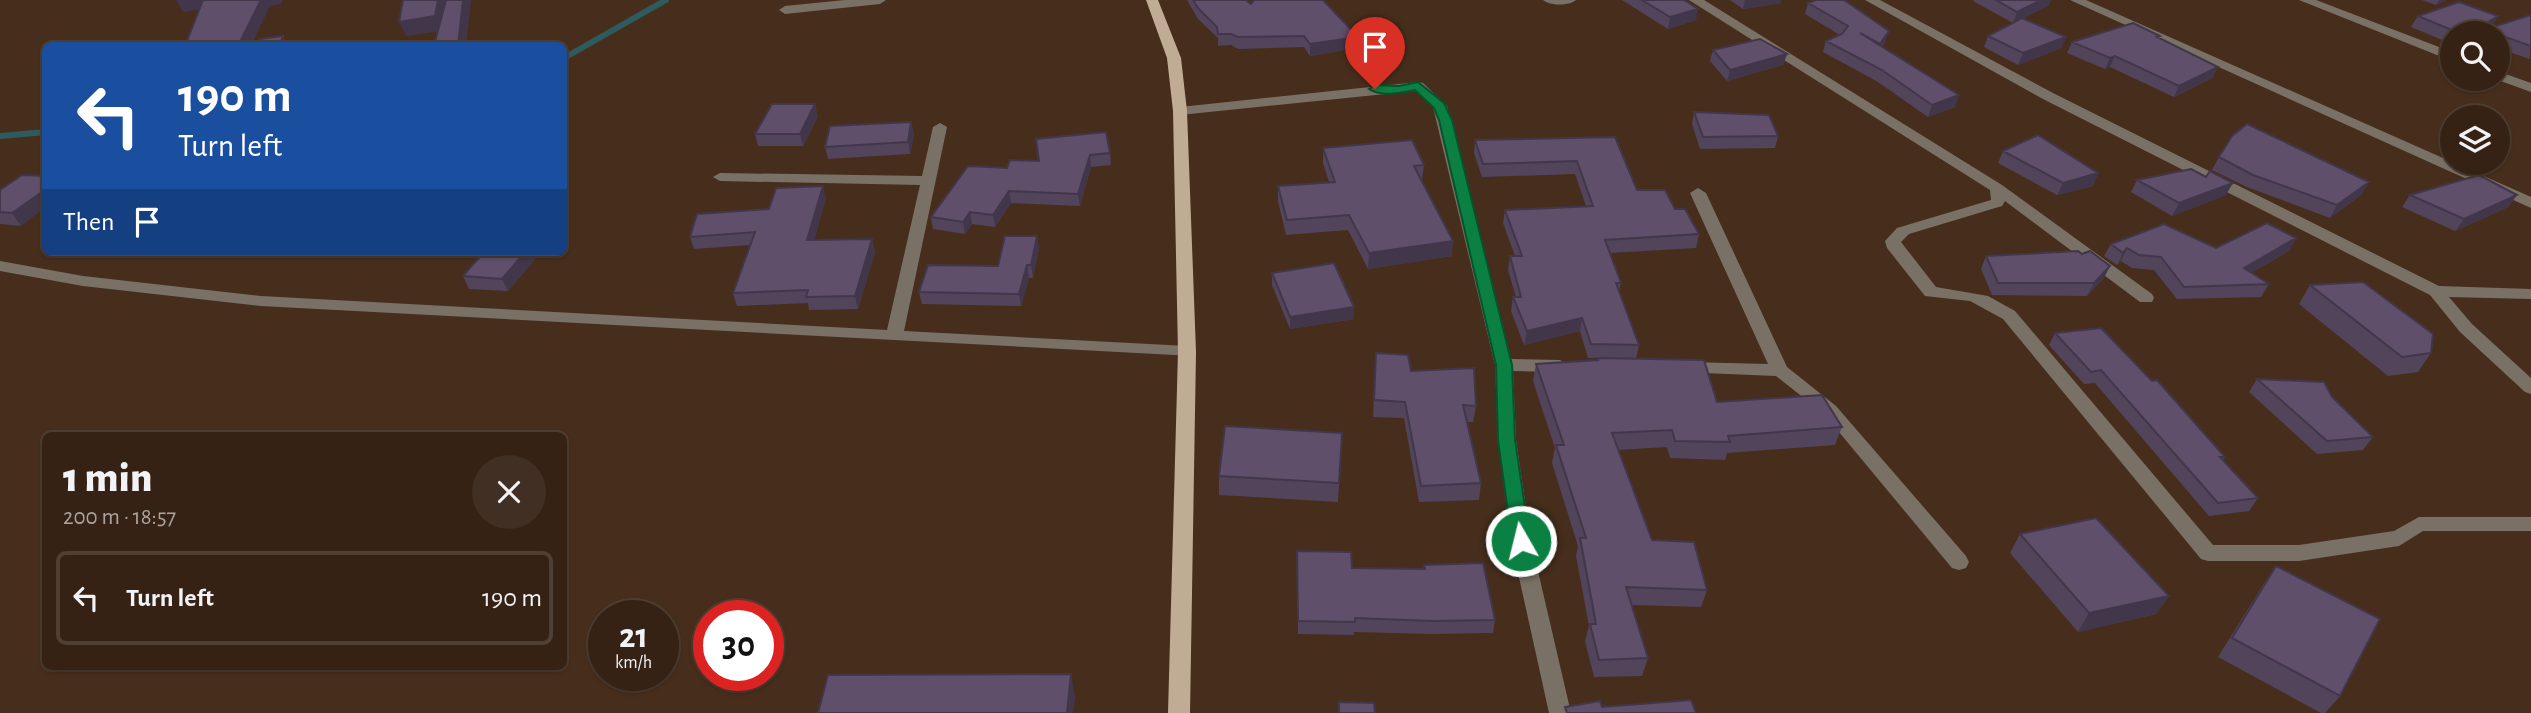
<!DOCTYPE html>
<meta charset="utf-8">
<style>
body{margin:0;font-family:"Alegreya Sans",sans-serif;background:#402f22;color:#f1f3f6;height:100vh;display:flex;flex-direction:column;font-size:26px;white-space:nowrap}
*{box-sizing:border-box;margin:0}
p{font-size:23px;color:#aaa4a0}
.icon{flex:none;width:38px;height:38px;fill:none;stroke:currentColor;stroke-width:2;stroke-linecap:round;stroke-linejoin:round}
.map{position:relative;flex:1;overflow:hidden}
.details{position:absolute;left:42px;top:432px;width:525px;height:238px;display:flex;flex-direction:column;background:#352215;border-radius:10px;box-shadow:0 2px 5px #0004,0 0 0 2px #4f3f34}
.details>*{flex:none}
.top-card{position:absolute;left:42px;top:42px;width:525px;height:214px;border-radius:10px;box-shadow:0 2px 5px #0004,0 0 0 2px #4f3f34;background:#1a4fa0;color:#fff;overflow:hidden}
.tools{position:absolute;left:2440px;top:21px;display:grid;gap:14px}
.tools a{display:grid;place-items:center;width:70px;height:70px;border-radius:50%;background:#352215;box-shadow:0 2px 5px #0004,0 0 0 2px #4f3f34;font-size:35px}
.speed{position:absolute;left:588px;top:600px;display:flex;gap:14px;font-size:35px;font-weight:700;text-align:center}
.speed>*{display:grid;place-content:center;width:91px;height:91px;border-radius:50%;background:#352215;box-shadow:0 2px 5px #0004,0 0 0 2px #4f3f34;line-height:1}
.speed small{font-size:18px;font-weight:400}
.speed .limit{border:10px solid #d22;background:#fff;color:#111}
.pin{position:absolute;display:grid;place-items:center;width:60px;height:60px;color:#fff;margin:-72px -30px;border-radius:50% 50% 50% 0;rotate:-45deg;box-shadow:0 0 7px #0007}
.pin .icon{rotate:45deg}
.me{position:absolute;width:77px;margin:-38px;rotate:352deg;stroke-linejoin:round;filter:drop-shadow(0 0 5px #0008)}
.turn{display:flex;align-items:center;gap:24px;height:147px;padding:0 21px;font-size:32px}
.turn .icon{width:91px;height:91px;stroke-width:2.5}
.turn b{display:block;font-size:49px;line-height:60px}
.then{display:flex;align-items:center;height:66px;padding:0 21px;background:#0003;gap:14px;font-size:26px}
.round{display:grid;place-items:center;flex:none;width:74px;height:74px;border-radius:37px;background:#402f22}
.summary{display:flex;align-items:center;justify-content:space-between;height:119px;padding:0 21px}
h1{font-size:42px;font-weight:800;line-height:52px}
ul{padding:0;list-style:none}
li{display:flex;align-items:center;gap:21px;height:94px;margin:0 14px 10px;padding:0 7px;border:4px solid #4f3f34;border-radius:10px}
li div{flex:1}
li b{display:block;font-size:26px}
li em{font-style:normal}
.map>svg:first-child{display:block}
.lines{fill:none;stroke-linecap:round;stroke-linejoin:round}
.stream{stroke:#2e5b5d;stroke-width:6}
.minor{fill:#7a7166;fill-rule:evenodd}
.major{fill:#c0ac95;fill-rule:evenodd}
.wall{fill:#52445b}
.shaded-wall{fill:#42374a}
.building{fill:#5f4f6a;stroke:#42374a;stroke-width:2}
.route{fill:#0b8043;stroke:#07532c;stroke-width:2}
</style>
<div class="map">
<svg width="2531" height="713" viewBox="0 0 2531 713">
<rect width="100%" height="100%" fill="#472e1c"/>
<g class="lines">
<!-- stream -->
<path class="stream" d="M564,58L666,0
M0,136L46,132"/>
<!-- minor -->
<path class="minor" d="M845,0H886L880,4L785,14L779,10L785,6Z
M1543,0H1576C1569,6 1550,6 1543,0Z
M1689,0H1704L2002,185L2152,294L2154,298L2152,302H2140L2005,201L2002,206L1909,234L1901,242L1936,287L1988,296L2015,311L2213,545H2299L2394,531L2419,517H2531V531H2423L2399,546L2299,561H2208L2201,559L2003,319L1970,301L1925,296L1887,248L1885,241L1897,228L1991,200L1990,190Z
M1865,0H1880L2053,93L2439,286L2531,289V299L2449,297L2472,324L2531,378V394L2525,392L2460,332L2430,295L2043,99Z
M2070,0H2086L2531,197V208Z
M2299,0H2316L2452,52V61Z
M2497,71L2531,83V92L2495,79H2497Z
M1418,82L1423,83L1447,106L1511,359L1560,360L1569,366L1560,372L1513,371L1516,440L1531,541L1571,713H1549L1511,541L1498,440L1495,365L1433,107L1415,91L1180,115L1173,111L1180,107Z
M940,123L947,127L904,331L1187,346L1196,352L1193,356L261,306L83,286L0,271V261L83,276L261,296L887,330L920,185L720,181L713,177L720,173L922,176L933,127Z
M1698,188L1706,193L1787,367L1836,406L1966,556L1969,562L1966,568L1959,570L1952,568L1824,414L1776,376L1680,372L1677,368L1680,364L1686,362L1768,364L1690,193Z"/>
<!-- major -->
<path class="major" d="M1146,0H1158L1181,58L1187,111L1196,352L1190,713H1168L1178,352L1173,111L1167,58Z"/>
</g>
<!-- wall -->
<path class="wall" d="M1187,0H1246L1251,4L1357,48L1310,56L1304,47L1238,49L1231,45L1218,46V38L1198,19Z
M1622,0H1684L1696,20L1668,29Z
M1730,0H1781V3L1743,9Z
M1974,0H2051L2048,6L2013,23L1973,1Z
M2422,0H2446L2436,5Z
M1808,3L1885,42L1882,47L1955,107L1928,117L1878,82L1823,52L1826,41L1840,35L1805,14Z
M2531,15L2530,59L2497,48V33H2452V44L2411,27L2418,16H2498L2491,27Z
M1988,36L2066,37L2061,48L2018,65L1984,47Z
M2159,38L2218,67L2212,78L2174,97L2110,67L2105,69L2067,53L2072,42Z
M1713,50L1787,54L1783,65L1727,81L1710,61Z
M1694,112L1778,136L1775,148L1700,149L1692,124Z
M818,116L803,146H758L755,134Z
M911,122L914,134L910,154L828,159L825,147Z
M1615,137L1637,190L1675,209L1699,234L1696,248L1610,253L1621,283L1619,291L1639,345L1636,359L1717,402L1842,427L1835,445L1727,453L1725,460L1670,458L1667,447L1618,450L1652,540L1707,590L1701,607L1632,605L1648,658L1642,676L1594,677L1585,641L1589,626L1576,556L1578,546L1552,463L1555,448L1533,381L1536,364L1597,361V358H1588L1580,331L1524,345L1511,311L1513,297H1516L1508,270L1510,256H1515L1503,223L1505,210L1586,206L1575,174L1482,177L1474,153L1475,140Z
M1323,148L1424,165L1422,180L1452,256L1368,269L1348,230L1286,235L1278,201V186L1329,182L1323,163Z
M2003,151L2098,173L2093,186L2057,195L1998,163Z
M1110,153L1111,165L1091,167L1080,206L1011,203L995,227L972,224L965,234L933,229L931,217L1007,168L1039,161Z
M2219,157L2362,194L2330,218L2247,187L2212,170Z
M2137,180L2226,195L2172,216L2131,192Z
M0,190L21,226L0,224Z
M2410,195H2517L2508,207L2455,231L2402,207Z
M826,198L814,240L872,239L875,252L858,309L809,310L808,303L737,306L733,293L750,245L694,249L690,237L769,209Z
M2296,238L2289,251L2251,273L2269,284L2261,297L2177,299L2154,270L2132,268L2121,261L2117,265L2104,256L2111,244L2216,248Z
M1039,248L1033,278H1029L1021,306L922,304L919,292L998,266Z
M188,252H228L188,253Z
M541,252L508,291L469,289L463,276Z
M1986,256L2104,278L2087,296L1992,295L1981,269Z
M1272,273L1354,319L1290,329L1272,285Z
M2310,285L2431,353L2418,372L2388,376L2299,304Z
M2055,333L2225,457L2223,461L2258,498L2249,511L2209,516L2095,383L2084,384L2049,345Z
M1376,353L1476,406L1473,422H1467L1481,483L1479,500L1419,502L1404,418L1373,417Z
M2257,379L2332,397L2373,437L2363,450L2317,454L2249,392Z
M1342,433L1338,502L1219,495V476Z
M2020,534L2169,596L2156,614L2078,632L2010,553Z
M1297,565L1352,568L1424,569V565L1495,620L1493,633L1431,634L1354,632V635L1298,634Z
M2276,566L2340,696L2325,713H2321L2218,657L2263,585Z"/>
<!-- shaded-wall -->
<path class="shaded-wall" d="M176,0H208L212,7L183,12Z
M261,0H283L281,4L270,6L251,46H238Z
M438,0H446L442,31L406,36L399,22Z
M463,0H471L466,46H458Z
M1745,0H1781V3L1743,9Z
M2041,0H2051L2048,6L2013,23L2017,12Z
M2439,0H2446L2436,5Z
M1698,9L1696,20L1668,29L1670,17Z
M2498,16L2491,27L2483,30L2481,33H2470Z
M1889,31L1885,42L1876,56L1880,44Z
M283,36L287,46H279Z
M1358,37L1357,48L1310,56V44Z
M2066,37L2061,48L2018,65L2023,53Z
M1787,54L1783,65L1727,81L1730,70Z
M2115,56L2110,67L2105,69L2110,58Z
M2218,67L2212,78L2174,97L2179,86Z
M1959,95L1955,107L1928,117L1932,105Z
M815,104L818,116L803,146L800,134Z
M911,122L914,134L910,154L908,142Z
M1090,155L1091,167L1080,206L1078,194Z
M2098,173L2093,186L2057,195L2063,183Z
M2369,182L2362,194L2330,218L2337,205Z
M2233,183L2226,195L2172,216L2179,203Z
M823,186L826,198L811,253L807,240Z
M46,189V207L21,226L12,213Z
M1009,191L1011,203L995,227L993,215Z
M2517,195L2508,207L2455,231L2464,219Z
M970,212L972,224L965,234L963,222Z
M1037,236L1039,248L1033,278L1031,265Z
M2296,238L2289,251L2237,281L2244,268Z
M872,239L875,252L858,309L855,296Z
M1453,241L1452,256L1368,269L1369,253Z
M2127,248L2121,261L2117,265L2123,253Z
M525,252H541L508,291L502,279Z
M1027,265L1029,278L1021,306L1019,294Z
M2110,266L2104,278L2087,296L2094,283Z
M1354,307V319L1290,329V317Z
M1582,318L1580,331L1524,345L1527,331Z
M2169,596L2156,614L2078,632L2089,613Z
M1071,674L1075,697L1073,713H1067Z"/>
<!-- building -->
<path class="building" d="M203,0H261L238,46H185Z
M403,0H438L435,16L399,22Z
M446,0H463L458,46H434Z
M1193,0H1246L1251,4L1254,0H1323L1358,37L1310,44L1304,36L1238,37L1231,34H1218L1217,27L1198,8Z
M1642,0H1684L1698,9L1670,17Z
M1816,0H1844L1889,31L1880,44L1860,33L1959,95L1932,105L1882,70L1826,41L1842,34L1848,26L1808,3Z
M1996,0H2041L2017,12Z
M2459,2L2498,16L2470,33H2459L2418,16Z
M2531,15V46L2497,34V33L2483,30Z
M2022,18L2066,37L2023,53L1988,36Z
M2133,23L2160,36L2157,37L2218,67L2179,86L2115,56L2110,58L2072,42Z
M283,36L279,46H256L260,39Z
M1760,39L1787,54L1730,70L1713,50Z
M772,104H815L800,134H755Z
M1694,112L1769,115L1778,136L1703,137Z
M911,122L908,142L825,147L830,126Z
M2247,124L2369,182L2337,205L2253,175L2219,157L2232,136Z
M1106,132L1110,153L1090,155L1078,194L1009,191L993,215L970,212L963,222L931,217L968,166L1007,168L1010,160L1039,161L1036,139Z
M2038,135L2098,173L2063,183L2003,151Z
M1615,137L1637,190H1665L1675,209H1685L1699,234L1605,240L1621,283H1616L1639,345L1591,344L1582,318L1527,331L1513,297H1521L1510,256H1522L1505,210L1593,206L1577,161L1483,164L1475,140Z
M1412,140L1424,165L1414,166L1453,241L1369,253L1349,215L1287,220L1278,186L1335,182L1323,148Z
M2191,169L2206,177L2210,171L2233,183L2179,203L2137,180Z
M22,175L46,176V189L12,213L0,212V190Z
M2479,175L2517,195L2464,219L2410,195Z
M823,186L807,240L872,239L855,296L806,297L808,290L733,293L755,232L690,237L697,214L769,209L776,188Z
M2267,223L2296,238L2244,268L2269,284L2184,287L2161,257L2139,255L2127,248L2123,253L2111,244L2164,224L2216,248Z
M1005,236H1037L1031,265H1027L1019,294L919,292L928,265L998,266Z
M2078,251L2082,254L2090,251L2110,266L2094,283H1998L1986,256Z
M484,252H525L502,279L463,276Z
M1334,263L1354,307L1290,317L1272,273Z
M2363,282L2433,334L2431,353L2402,357L2310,285Z
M2101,328L2152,381L2157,380L2225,457H2220L2258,498L2218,503L2101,370L2091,372L2055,333Z
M1376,353L1408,355L1411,371L1474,368L1476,406L1463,405L1481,483L1421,486L1405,402L1374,400Z
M1597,358L1704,360L1717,402L1822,395L1842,427L1728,436L1730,442L1675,441L1672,430L1612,433L1652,540L1694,542L1707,590L1626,587L1648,658L1599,660L1590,624H1596L1580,538H1586L1556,445H1564L1536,364L1598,360Z
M2257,379L2324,382L2332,397L2373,437L2327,441Z
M1225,426L1342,433L1339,483L1219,476Z
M2096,518L2169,596L2089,613L2020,534Z
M1297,551L1351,552L1352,568L1425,569L1424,565L1483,563L1495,620L1433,621L1355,618V622L1298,621Z
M2276,566L2380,619L2340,696L2232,638Z
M1071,674L1067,713H818L828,675Z
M1691,700L1696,713H1567L1565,707L1600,701L1602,707Z
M1339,702L1374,703L1375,713H1339Z"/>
<!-- route -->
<path class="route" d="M1418,82L1444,103L1452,120L1512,365L1515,440L1530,541L1528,546H1515L1512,541L1498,440L1496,365L1439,120L1434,108L1415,90C1401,93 1381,97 1369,89L1375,85L1399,86Z"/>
</svg>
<div class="tools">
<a><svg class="icon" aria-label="search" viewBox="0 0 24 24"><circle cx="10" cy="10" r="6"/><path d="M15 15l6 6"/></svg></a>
<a><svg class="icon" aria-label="layers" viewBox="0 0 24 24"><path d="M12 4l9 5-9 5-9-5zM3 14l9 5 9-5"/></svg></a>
</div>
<div class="speed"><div>21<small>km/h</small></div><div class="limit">30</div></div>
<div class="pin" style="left:1375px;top:89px;background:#d93025"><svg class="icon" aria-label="arrive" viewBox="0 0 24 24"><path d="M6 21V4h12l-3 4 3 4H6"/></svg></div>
<svg class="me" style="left:1521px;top:541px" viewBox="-20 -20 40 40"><circle r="17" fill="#0b8043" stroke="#fff" stroke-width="3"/><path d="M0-11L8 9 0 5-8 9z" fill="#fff"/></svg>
<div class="top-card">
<div class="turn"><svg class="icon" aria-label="left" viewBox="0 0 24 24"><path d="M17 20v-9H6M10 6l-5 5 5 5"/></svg><div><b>190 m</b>Turn left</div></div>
<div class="then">Then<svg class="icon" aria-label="arrive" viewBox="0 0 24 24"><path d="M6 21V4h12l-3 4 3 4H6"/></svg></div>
</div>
<section class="details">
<div class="summary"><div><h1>1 min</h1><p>200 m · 18:57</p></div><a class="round"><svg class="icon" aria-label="close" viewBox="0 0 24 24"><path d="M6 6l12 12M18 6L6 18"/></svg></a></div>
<ul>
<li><svg class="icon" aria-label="left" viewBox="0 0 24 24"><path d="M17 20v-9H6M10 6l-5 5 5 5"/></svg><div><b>Turn left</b></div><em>190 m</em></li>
</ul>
</section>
</div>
